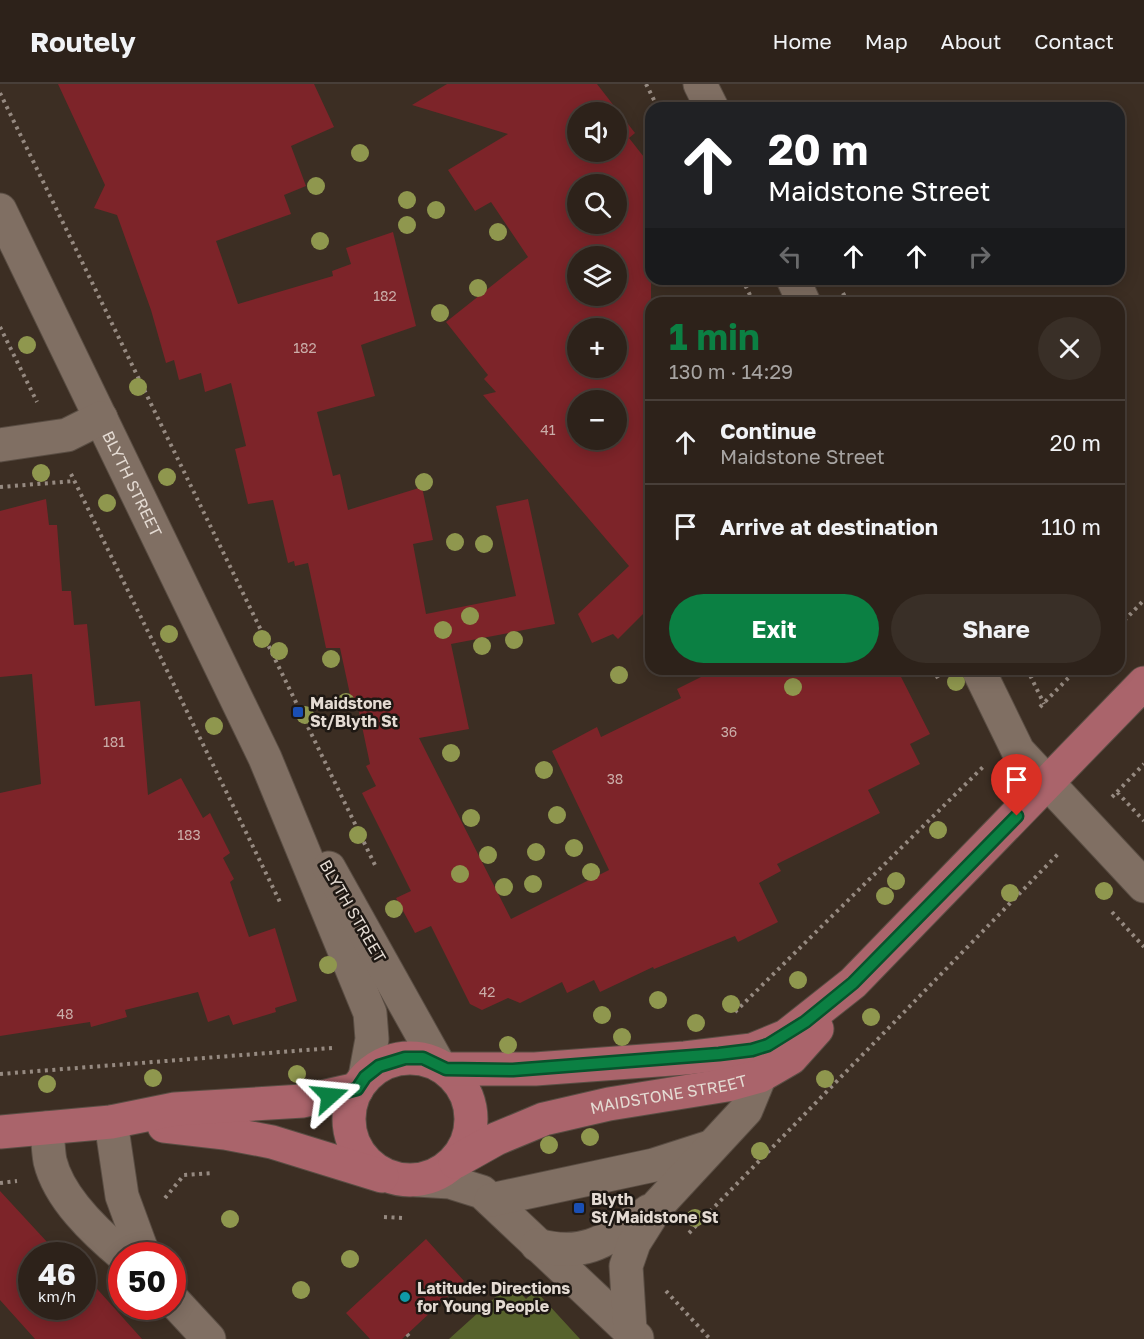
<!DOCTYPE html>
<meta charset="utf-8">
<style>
body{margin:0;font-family:"Golos Text",sans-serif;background:#392f27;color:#f1f3f6;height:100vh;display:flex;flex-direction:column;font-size:22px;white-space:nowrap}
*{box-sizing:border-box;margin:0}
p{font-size:20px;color:#a7a4a2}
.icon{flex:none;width:33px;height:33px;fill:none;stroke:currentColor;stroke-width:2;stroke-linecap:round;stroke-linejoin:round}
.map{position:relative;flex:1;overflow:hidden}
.sheet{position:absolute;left:645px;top:213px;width:480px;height:378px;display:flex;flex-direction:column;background:#2d221a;border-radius:18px;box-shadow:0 3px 15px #0003,0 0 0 2px #483f39}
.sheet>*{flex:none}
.top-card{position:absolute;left:645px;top:18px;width:480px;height:183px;border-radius:18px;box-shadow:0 3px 15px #0003,0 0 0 2px #483f39;background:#202124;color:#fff;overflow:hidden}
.fabs{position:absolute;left:567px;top:18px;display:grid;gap:12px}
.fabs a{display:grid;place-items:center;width:60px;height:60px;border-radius:50%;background:#2d221a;box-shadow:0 3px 15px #0003,0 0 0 2px #483f39;font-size:30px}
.speed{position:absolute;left:18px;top:1158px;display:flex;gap:12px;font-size:30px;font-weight:700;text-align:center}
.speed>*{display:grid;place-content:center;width:78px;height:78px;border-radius:50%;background:#2d221a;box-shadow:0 3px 15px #0003,0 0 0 2px #483f39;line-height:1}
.speed small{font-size:15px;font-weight:400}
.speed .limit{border:9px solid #d22;background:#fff;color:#111}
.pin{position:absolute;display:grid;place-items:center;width:51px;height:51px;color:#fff;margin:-62px -26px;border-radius:50% 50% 50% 0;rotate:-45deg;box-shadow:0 0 6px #0007}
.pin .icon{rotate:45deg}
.me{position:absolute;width:66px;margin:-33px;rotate:72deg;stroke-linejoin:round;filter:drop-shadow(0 0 4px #0008)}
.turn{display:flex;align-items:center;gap:21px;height:126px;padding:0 24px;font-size:27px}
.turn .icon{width:78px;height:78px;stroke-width:2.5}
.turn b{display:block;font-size:42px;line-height:51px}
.lanes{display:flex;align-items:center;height:57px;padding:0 24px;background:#0003;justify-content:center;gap:30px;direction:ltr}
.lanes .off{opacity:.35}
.round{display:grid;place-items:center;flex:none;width:63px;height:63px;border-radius:32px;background:#392f27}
.overview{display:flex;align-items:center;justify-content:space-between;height:102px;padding:0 24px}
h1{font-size:36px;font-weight:700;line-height:45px;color:#0b8043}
.primary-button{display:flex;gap:12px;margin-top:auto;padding:12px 24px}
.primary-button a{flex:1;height:69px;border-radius:36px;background:#0b8043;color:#fff;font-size:24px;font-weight:700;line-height:69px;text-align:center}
.primary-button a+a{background:#392f27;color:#f1f3f6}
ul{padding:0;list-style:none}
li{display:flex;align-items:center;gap:18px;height:84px;padding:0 24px;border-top:2px solid #483f39}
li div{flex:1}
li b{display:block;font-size:22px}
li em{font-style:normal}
header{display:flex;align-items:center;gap:36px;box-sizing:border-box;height:84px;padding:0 30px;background:#2d221a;border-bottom:2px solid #483f39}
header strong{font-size:28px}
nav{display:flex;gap:33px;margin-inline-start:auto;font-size:21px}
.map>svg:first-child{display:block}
.green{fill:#57622c}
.building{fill:#7d2429;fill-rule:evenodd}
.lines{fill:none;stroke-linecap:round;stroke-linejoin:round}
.minor-casing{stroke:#594d43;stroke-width:35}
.major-casing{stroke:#594d43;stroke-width:35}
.path{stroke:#968a81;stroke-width:4;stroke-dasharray:3 4.5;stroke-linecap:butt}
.minor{stroke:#806f63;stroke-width:33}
.major{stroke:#aa646b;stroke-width:33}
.tree{fill:#8f974e}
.route-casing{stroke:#07532c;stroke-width:15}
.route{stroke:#0b8043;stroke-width:10}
.transit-dot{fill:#1a4fb4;stroke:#1e1813;stroke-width:2}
.culture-dot{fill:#0f9aa8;stroke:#1e1813;stroke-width:2}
.labels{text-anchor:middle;stroke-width:5;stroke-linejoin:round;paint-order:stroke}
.number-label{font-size:14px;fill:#caada8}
.street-label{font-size:16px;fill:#e4dbd3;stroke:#1e1813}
.poi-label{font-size:16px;font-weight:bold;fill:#e4dbd3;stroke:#1e1813;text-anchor:start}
</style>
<header>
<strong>Routely</strong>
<nav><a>Home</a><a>Map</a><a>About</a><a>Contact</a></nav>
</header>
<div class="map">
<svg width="1144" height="1255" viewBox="0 0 1144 1255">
<rect width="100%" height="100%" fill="#3c2e23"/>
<!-- green -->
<path class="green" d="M511,1199L526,1215L535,1206L580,1255H449Z"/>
<!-- building -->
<path class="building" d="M58,0H314L334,43L291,62L306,102L284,111L291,130L216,157L238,220L333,192L332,187L351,180L346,164L393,148L416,242L361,261L375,312L317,328L333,392L340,390L348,426L422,403L433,456L413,460L426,530L516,512L496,422L528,415L555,540L451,560L469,645L419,654L511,835L609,786L552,667L597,643L601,653L681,614L677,605L717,585H897L930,650L910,660L920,680L868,706L880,729L777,780L781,787L759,799L778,838L738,858L735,852L654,885L653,883L600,908L594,896L567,909L562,898L520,919L508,914L482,926L470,920L431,842L415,849L396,814L411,807L362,709L376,702L366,682L370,680L356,614L351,615L340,564H326L308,479L295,482L294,477L288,479L273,416L248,420L235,365L246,362L231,299L205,308L201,289L179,296L174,276L166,279L151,226L117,131L94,124L105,101Z
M447,0H597L635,49L629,54L651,82V522L618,555L613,550L592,559L578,530L629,482L483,311L496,308L484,295L488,291L446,238L528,173L491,118L475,127L448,86L508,50L412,21ZM578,28H616V68H578ZM578,100H616V140H578ZM578,172H616V212H578ZM578,244H616V284H578ZM578,316H616V356H578Z
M46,415L49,441H57L62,507H71L74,541L87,540L95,622L140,617L148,711L181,694L203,734L210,729L230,769L223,774L234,795L230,798L249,853L275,844L297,917L275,924L276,928L233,941L229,931L208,938L198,908L125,926L127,933L91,943L90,938L0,952V709L41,700L32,590L0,593V427Z
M0,1107L60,1172H32V1222H82V1188L142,1255H35L0,1216Z
M426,1155L464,1197L402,1255H370L346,1229Z"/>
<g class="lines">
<defs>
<g id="minor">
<path d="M700,0L712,24"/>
<path id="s1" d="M0,126L265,674L370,929L372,955L365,993"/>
<path d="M793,195L804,219"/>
<path d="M0,361L67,351L101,334"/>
<path d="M978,585L1018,667L1144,802"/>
<path d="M329,784L439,981"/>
<path d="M111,1038L122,1112L144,1172"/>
<path d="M47,1044C48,1055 48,1066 50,1077C59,1114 95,1148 124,1172"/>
<path d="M417,1096L450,1098L482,1108L637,1254"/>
<path d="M491,1116L654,1081L710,1063"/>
<path d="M537,1161C587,1175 609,1154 649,1127"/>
<path d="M172,1215L209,1255"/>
<path d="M630,1246L626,1182L634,1159L658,1121L746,1026L760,992"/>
</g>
<g id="major">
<circle cx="410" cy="1035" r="61"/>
<path d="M446,985H535L685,974L752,966L786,952L853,899L1144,599"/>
<path d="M164,1042L225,1049L272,1058L382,1092"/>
<path d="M0,1048L111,1038L175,1025L303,1017L357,1005"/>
<path id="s2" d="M455,1078L496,1055L544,1035L609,1020L727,1001L760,992L791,974L817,945"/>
</g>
</defs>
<!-- minor casing -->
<use href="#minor" class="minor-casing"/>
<!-- major casing -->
<use href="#major" class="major-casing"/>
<!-- path -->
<path class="path" d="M646,0L658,24
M0,9L375,781
M742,195L754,219
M843,209L848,219
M0,243L37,318
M71,390L281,820
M0,403L75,397
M1119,542L1144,516
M933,585L940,598
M1027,585L1044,620
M1040,623L1077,585
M1117,708L1144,680
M1112,713L1117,708L1144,737
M1112,828L1144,863
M735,928L983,683
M0,990L332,964
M0,1099L17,1097
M165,1114L184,1091L212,1089
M384,1133L404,1134
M689,1149L1058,770L1060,772
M666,1207L710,1255
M407,1250L411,1255"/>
<!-- minor -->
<use href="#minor" class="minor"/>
<!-- major -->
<use href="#major" class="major"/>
</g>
<!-- trees -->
<g class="tree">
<circle cx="360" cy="69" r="9"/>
<circle cx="316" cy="102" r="9"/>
<circle cx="407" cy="116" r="9"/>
<circle cx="436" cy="126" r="9"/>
<circle cx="407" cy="141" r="9"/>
<circle cx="498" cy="148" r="9"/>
<circle cx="320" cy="157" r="9"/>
<circle cx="478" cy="204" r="9"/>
<circle cx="440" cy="229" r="9"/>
<circle cx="27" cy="261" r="9"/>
<circle cx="138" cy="303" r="9"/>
<circle cx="41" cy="389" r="9"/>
<circle cx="167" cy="393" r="9"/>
<circle cx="424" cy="398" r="9"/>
<circle cx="107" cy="419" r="9"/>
<circle cx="455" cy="458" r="9"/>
<circle cx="484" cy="460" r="9"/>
<circle cx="470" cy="532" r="9"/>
<circle cx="443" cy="546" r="9"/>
<circle cx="169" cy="550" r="9"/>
<circle cx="262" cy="555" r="9"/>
<circle cx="514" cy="556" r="9"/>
<circle cx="482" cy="562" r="9"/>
<circle cx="279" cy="567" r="9"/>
<circle cx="331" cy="575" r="9"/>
<circle cx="619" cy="591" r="9"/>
<circle cx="956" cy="598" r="9"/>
<circle cx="793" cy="603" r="9"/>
<circle cx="346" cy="618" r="9"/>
<circle cx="305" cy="631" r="9"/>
<circle cx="214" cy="642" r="9"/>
<circle cx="451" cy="669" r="9"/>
<circle cx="544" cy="686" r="9"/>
<circle cx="557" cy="731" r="9"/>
<circle cx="471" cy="734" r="9"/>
<circle cx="938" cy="746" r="9"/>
<circle cx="358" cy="751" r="9"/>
<circle cx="574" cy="764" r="9"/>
<circle cx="536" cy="768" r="9"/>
<circle cx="488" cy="771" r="9"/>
<circle cx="591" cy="788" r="9"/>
<circle cx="460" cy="790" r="9"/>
<circle cx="896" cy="797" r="9"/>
<circle cx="533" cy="800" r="9"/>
<circle cx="504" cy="803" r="9"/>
<circle cx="1104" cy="807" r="9"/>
<circle cx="1010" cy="809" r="9"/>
<circle cx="885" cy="812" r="9"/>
<circle cx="394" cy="825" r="9"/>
<circle cx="328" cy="881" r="9"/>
<circle cx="798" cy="896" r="9"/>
<circle cx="658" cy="916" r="9"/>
<circle cx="731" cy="920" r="9"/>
<circle cx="602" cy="931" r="9"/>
<circle cx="871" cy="933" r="9"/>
<circle cx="696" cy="939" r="9"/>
<circle cx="622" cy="953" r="9"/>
<circle cx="508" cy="961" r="9"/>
<circle cx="297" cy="990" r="9"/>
<circle cx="153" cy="994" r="9"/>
<circle cx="825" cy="995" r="9"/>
<circle cx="47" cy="1000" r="9"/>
<circle cx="590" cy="1053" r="9"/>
<circle cx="549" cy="1061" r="9"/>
<circle cx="760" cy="1067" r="9"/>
<circle cx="695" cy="1134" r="9"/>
<circle cx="230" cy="1135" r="9"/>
<circle cx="350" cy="1175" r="9"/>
<circle cx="301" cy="1206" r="9"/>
</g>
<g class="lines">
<defs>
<path id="route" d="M330,1012L357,1005L365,993L379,982L405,974H423L446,985L513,986L719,970L752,966L768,961L805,938L853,899L1017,732"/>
</defs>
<!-- route casing -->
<use href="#route" class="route-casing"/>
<!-- route -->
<use href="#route" class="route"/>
</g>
<!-- markers -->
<g class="transit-dot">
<rect x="292" y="622" width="12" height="12" rx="3"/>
<rect x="573" y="1118" width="12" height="12" rx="3"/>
</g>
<circle class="culture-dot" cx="405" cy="1213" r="6"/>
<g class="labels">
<!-- number labels -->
<g class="number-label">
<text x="385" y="217">182</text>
<text x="305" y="269">182</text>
<text x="548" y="351">41</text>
<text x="729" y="653">36</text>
<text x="114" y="663">181</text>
<text x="615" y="700">38</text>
<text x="189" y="756">183</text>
<text x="487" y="913">42</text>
<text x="65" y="935">48</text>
</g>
<!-- street labels -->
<g class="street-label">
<text dy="6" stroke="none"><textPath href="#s1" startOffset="304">BLYTH STREET</textPath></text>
<text transform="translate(353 827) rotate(60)" y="6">BLYTH STREET</text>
<text dy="6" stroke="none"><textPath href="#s2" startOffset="226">MAIDSTONE STREET</textPath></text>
</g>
<!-- poi labels -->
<g class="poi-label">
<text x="310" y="625">Maidstone<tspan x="310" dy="18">St/Blyth St</tspan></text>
<text x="591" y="1121">Blyth<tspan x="591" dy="18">St/Maidstone St</tspan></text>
<text x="417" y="1210">Latitude: Directions<tspan x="417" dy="18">for Young People</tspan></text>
</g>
</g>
</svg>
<div class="fabs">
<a><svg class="icon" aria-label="sound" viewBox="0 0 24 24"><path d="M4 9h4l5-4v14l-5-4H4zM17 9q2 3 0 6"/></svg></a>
<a><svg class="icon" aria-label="search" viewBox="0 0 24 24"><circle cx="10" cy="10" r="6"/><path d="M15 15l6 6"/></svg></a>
<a><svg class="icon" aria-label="layers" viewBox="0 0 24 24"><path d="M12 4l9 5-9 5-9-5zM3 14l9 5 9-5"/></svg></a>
<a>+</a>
<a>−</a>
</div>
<div class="speed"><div>46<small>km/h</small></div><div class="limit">50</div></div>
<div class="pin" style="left:1017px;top:732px;background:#d93025"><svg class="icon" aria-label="arrive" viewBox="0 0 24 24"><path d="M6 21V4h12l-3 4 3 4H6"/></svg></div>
<svg class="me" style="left:330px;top:1012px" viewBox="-20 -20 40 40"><path d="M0-17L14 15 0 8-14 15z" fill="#0b8043" stroke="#fff" stroke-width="4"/></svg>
<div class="top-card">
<div class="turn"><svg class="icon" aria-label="ahead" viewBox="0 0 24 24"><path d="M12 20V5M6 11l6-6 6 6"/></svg><div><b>20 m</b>Maidstone Street</div></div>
<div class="lanes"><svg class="icon off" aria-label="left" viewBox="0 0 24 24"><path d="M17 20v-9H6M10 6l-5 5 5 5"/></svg><svg class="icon" aria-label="ahead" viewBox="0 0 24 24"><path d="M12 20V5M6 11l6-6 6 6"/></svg><svg class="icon" aria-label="ahead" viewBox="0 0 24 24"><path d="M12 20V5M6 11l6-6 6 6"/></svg><svg class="icon off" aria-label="right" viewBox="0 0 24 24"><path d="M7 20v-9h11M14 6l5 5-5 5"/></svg></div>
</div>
<section class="sheet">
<div class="overview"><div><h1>1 min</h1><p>130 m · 14:29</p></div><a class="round"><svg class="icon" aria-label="close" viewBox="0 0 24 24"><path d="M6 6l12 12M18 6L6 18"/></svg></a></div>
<ul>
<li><svg class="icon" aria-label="ahead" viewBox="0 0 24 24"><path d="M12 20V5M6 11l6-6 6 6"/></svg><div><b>Continue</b><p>Maidstone Street</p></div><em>20 m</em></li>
<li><svg class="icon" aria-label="arrive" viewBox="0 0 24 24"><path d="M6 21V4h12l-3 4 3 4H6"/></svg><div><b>Arrive at destination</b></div><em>110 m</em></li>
</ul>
<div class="primary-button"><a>Exit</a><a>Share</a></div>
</section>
</div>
